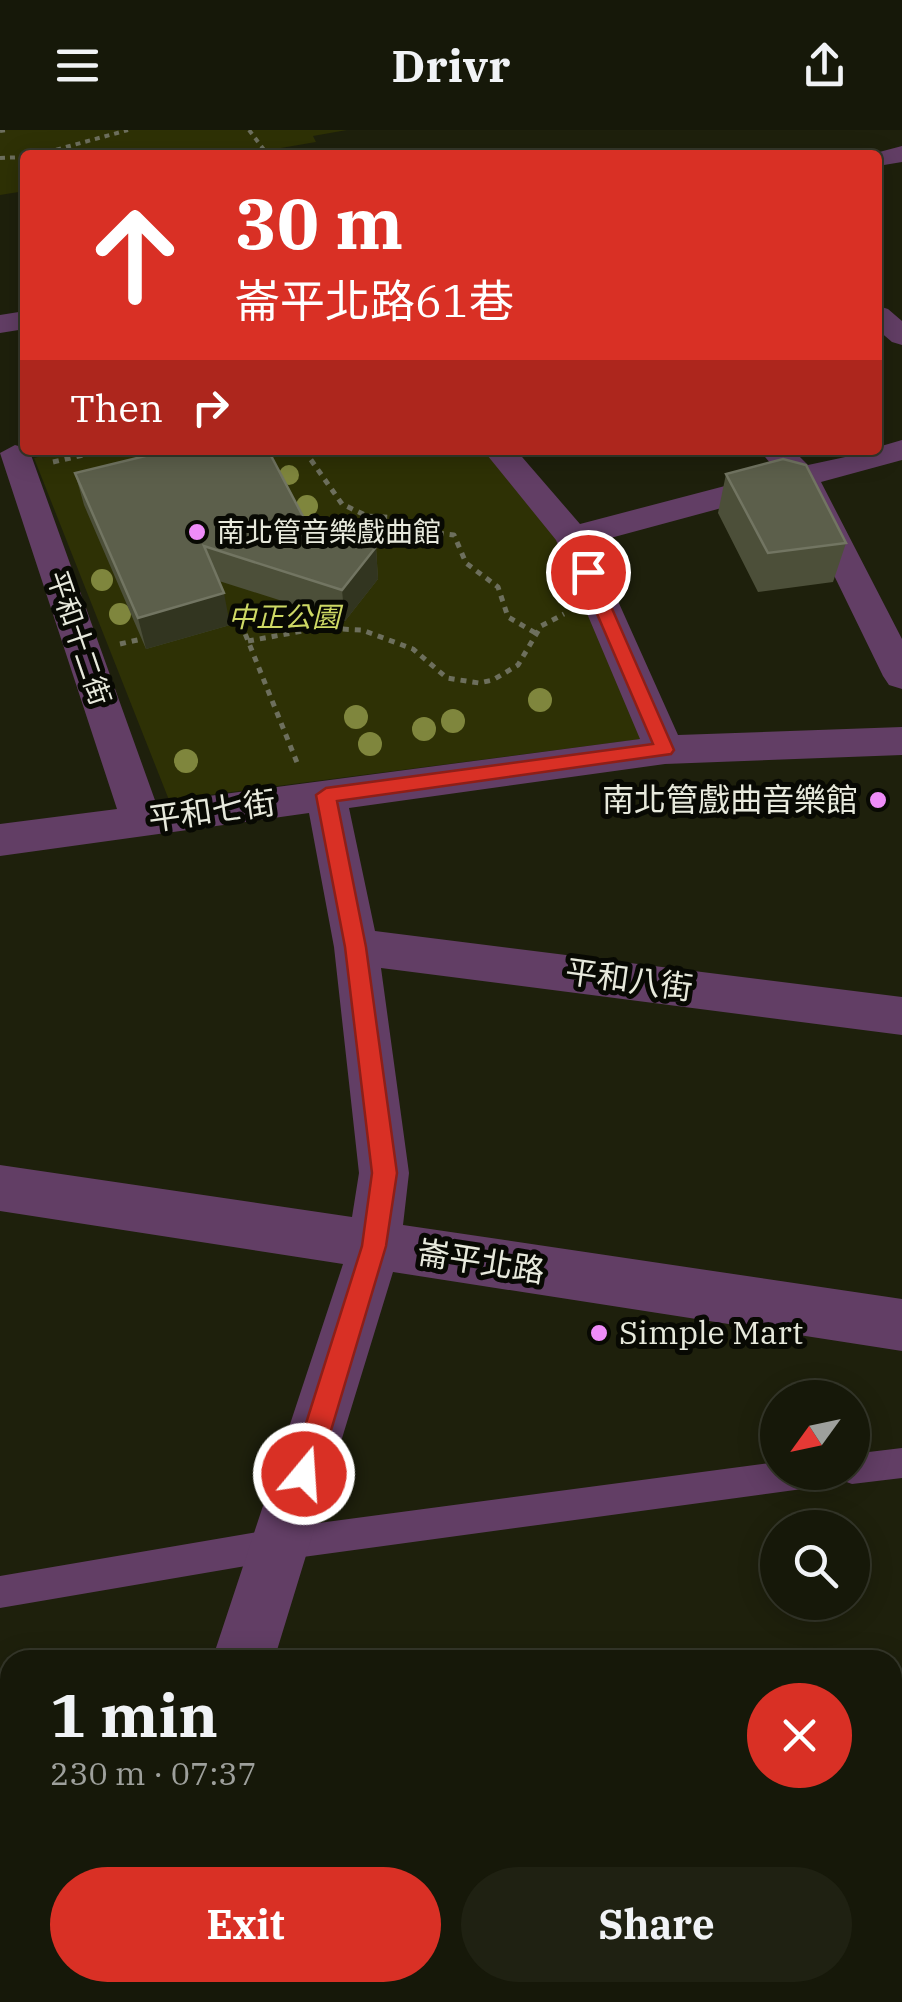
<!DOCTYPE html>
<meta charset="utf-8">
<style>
body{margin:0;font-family:"IBM Plex Serif","Noto Sans TC",serif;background:#1f2112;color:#f1f3f6;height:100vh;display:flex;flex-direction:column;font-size:38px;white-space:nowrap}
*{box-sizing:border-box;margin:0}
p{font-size:32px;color:#9ea09c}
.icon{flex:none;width:55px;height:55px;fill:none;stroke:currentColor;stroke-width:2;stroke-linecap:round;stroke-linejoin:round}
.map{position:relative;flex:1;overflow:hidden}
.details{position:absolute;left:0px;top:1520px;width:902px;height:352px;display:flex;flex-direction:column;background:#161809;border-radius:30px 30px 0 0;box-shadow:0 5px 25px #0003,0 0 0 2px #35372a}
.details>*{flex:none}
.top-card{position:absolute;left:20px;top:20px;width:862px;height:305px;border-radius:10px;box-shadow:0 5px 25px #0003,0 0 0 2px #35372a;background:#d93025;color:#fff;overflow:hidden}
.needle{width:65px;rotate:237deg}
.controls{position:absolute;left:760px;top:1250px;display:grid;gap:20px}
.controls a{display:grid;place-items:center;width:110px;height:110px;border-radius:50%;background:#161809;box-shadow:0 5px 25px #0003,0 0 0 2px #35372a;font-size:50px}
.pin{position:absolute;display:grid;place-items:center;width:85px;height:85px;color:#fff;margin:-42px;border:5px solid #fff;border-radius:50%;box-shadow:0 2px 10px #0007}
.me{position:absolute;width:110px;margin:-55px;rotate:18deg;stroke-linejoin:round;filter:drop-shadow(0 0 8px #0008)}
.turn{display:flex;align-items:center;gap:35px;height:210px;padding:0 50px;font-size:45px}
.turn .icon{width:130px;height:130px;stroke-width:2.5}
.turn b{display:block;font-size:70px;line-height:85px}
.then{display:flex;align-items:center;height:95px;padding:0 50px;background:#0003;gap:20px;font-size:38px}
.round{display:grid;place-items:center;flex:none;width:105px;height:105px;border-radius:52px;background:#1f2112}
.head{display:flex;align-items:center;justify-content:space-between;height:170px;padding:0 50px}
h1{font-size:60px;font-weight:700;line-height:75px}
.cta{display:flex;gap:20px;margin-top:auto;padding:20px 50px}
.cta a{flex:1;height:115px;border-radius:60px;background:#d93025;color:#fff;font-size:40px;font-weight:700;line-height:115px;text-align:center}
.cta a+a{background:#1f2112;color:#f1f3f6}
header{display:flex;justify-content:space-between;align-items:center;height:130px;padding:0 50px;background:#161809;font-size:45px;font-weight:700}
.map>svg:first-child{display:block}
.green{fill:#2e3105}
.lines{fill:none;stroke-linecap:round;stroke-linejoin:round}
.path-far1{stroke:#6d6f5d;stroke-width:4;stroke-dasharray:5 5;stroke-linecap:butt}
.path{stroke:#6d6f5d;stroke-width:5;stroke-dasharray:6 6;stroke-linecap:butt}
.service{fill:#623e65;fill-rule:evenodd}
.minor{fill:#623e65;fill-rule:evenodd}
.tree{fill:#7f863d}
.wall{fill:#4c4f39}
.shaded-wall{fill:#323520}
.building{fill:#5c5f4b;stroke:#727562;stroke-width:2.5}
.route{fill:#d93025;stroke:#8d1f18;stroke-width:2.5}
.poi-dot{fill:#ee8cf8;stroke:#080903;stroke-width:4}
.labels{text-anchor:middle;stroke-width:10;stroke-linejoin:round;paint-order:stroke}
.far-poi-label{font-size:28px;fill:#e7e9dc;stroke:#080903;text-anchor:start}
.far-park-label{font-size:28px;font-style:italic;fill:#ced965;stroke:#080903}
.far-street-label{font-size:28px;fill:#e7e9dc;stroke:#080903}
.poi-label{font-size:32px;fill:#e7e9dc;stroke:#080903;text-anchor:end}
.street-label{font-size:32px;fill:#e7e9dc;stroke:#080903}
</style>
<header><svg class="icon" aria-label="menu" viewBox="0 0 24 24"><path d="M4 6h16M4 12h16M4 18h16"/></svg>Drivr<svg class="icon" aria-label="share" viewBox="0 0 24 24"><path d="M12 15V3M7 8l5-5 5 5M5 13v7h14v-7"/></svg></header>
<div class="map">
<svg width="902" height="1872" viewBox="0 0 902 1872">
<rect width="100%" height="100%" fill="#1e200c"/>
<!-- green -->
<path class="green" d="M0,0H347L313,6L316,12L275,19L278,25H25V61L0,65Z
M69,320H489L562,409L642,609L169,670L34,328Z"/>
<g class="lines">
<!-- path-far1 -->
<path class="path-far1" d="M249,0L268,25
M0,1L7,0
M37,25L128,0
M0,28L25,27"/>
<!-- path -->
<path class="path" d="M304,320L342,374L367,386L401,388L428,402L454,405L466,433L498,457L508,487L539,505
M53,332L105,320
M222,490L238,486L298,635
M248,511L319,498L362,500L413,519L447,548L479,553L493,550L518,535L541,496L564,484
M120,514L146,508"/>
<!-- service -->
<path class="service" d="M902,1318V1348L852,1354L841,1350L838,1342H852V1324Z
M778,1332V1342H832L828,1353L817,1357L281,1430L0,1478V1446L281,1398Z
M902,1666V1700L892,1704V1669Z
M268,1862H340L336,1872H264Z"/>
<!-- minor -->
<path class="minor" d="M902,16V32L878,36V25H868Z
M878,176L888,179L902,191V215L892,212L878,200Z
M25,181V199L0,203V185Z
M902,310V330L821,352L902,509V559L889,555L883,546L792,359L592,413L678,605L902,597V625L665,634L349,678L375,801L902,867V905L381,838L409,1043L403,1095L902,1169V1221L393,1142L274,1530H212L343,1134L0,1081V1035L352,1087L359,1043L334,817L309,683L0,726V694L117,679L0,323L15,315L25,318L31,325L156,673L640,609L556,410L483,320H516L580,394L778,342L759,320H793L808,335L878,320V317Z
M107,1862H177L176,1872H106Z"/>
</g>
<!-- trees -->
<g class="tree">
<circle cx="289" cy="345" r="10"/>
<circle cx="307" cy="376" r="11"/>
<circle cx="102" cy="450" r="11"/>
<circle cx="120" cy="484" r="11"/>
<circle cx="540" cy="570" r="12"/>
<circle cx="356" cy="587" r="12"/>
<circle cx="453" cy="591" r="12"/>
<circle cx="424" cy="599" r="12"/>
<circle cx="370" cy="614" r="12"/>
<circle cx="186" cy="631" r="12"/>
</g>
<!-- wall -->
<path class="wall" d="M75,343L308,396L376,417L378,449L345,491L219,451L230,495L146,519L84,375Z
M726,344L846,413L833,452L758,462L718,383Z"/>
<!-- shaded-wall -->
<path class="shaded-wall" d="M376,417L378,449L345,491L342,460Z
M224,463L230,495L146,519L138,488Z"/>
<!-- building -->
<path class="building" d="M170,320H268L308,396L376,417L342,460L204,416L224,463L138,488L75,343Z
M783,329L806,335L846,413L768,423L726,344Z"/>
<!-- route -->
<path class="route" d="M588,437L596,442L674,620L671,624L337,671L366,817L397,1043L386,1116L318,1344L313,1353L304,1358L294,1353L290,1344L362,1116L372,1043L345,817L316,665L326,658L653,614L579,442Z"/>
<!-- markers -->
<g class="poi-dot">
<circle cx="197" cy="402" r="10"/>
<circle cx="878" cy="670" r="10"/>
<circle cx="599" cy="1203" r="10"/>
</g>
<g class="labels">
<!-- far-poi labels -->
<g class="far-poi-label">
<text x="217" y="412">南北管音樂戲曲館</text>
</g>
<!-- far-park labels -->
<g class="far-park-label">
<text x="284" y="497">中正公園</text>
</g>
<!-- far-street labels -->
<g class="far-street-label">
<text transform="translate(79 508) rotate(71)" y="10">平和十二街</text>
</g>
<!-- poi labels -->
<g class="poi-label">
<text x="858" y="681">南北管戲曲音樂館</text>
<text x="619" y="1214" text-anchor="start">Simple Mart</text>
</g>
<!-- street labels -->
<g class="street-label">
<text transform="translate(212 681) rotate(-8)" y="11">平和七街</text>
<text transform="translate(629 850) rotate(8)" y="11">平和八街</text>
<text transform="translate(481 1132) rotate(9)" y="11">崙平北路</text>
</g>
</g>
</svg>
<div class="controls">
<a><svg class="needle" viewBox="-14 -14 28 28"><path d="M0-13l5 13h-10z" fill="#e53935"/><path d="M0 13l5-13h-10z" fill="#9ea09c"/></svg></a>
<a><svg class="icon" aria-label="search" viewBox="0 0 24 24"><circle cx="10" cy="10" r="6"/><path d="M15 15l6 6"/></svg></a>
</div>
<div class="pin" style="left:588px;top:442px;background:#d93025"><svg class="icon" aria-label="arrive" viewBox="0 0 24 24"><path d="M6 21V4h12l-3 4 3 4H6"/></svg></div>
<svg class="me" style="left:304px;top:1344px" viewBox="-20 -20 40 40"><circle r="17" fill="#d93025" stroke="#fff" stroke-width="3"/><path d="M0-11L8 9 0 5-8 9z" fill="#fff"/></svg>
<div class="top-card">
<div class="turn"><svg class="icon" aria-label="ahead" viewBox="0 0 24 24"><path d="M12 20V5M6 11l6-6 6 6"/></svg><div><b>30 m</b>崙平北路61巷</div></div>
<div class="then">Then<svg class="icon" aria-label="right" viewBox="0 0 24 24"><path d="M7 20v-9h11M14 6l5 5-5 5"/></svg></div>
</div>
<section class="details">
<div class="head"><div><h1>1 min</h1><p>230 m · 07:37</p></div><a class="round" style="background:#d93025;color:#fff"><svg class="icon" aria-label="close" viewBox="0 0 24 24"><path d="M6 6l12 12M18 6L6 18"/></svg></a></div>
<div class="cta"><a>Exit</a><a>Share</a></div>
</section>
</div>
